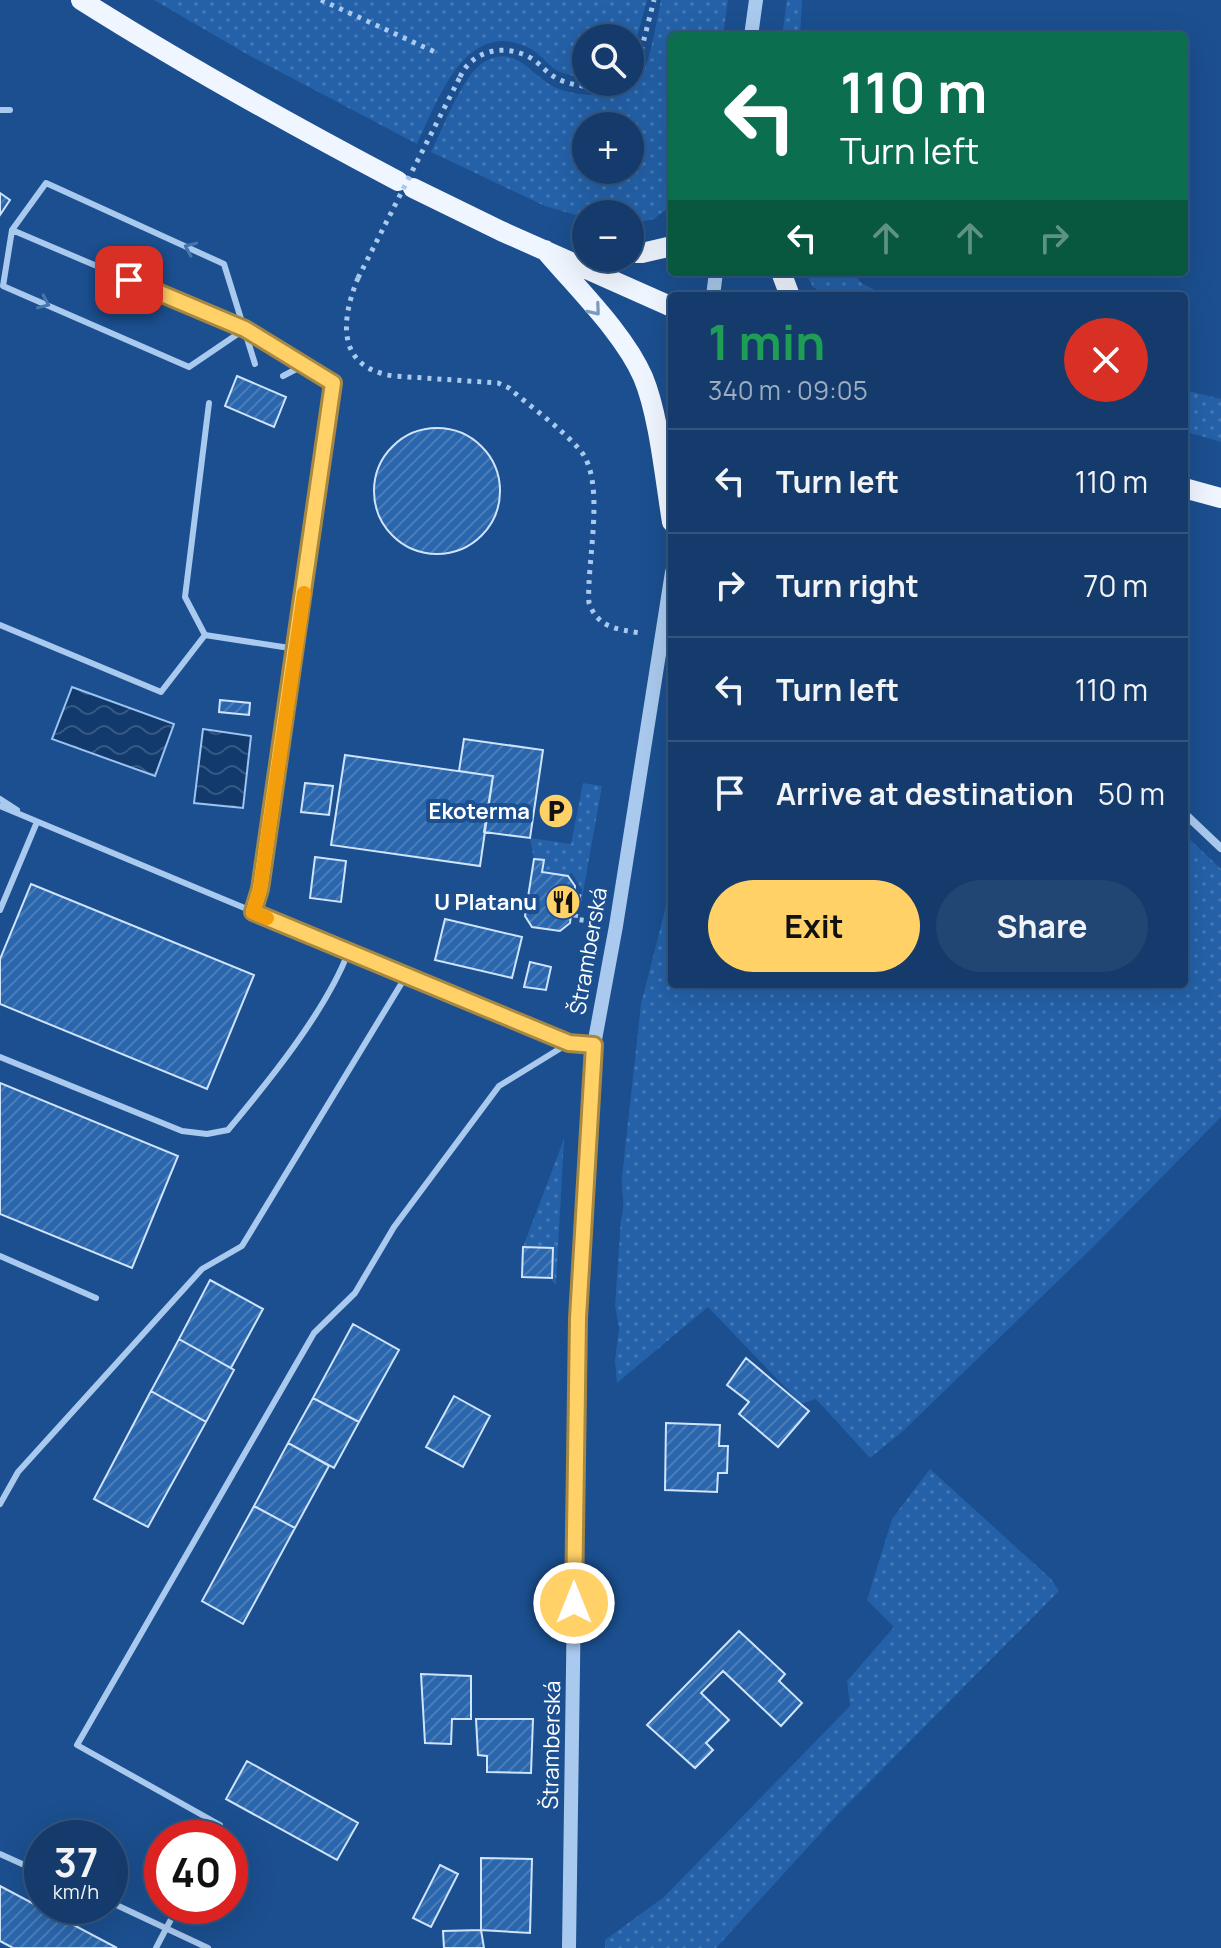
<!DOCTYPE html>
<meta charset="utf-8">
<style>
body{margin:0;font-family:Manrope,sans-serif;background:#214673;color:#f1f3f6;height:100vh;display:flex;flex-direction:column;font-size:30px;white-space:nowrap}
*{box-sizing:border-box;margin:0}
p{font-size:26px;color:#9dadc1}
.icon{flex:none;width:44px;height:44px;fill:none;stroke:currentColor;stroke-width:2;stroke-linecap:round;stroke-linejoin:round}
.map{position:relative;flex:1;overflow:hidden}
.panel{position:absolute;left:668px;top:292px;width:520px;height:696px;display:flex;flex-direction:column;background:#143b6b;border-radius:8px;box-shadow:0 8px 32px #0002,0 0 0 2px #33557e}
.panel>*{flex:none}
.hud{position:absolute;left:668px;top:32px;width:520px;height:244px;border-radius:8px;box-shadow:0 8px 32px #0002,0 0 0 2px #33557e;background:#0b6e4f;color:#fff;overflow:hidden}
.fabs{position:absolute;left:572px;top:24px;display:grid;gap:16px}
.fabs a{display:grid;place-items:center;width:72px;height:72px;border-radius:50%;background:#143b6b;box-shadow:0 8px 32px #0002,0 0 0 2px #33557e;font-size:40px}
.speed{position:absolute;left:24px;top:1820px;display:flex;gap:16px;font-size:40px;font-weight:700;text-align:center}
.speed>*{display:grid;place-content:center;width:104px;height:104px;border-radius:50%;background:#143b6b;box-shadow:0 8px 32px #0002,0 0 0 2px #33557e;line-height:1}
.speed small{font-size:20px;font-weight:400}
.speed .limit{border:12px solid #d22;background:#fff;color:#111}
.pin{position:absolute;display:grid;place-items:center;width:68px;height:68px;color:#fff;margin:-34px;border-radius:16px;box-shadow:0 4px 12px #0006}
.me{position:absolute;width:88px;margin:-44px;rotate:0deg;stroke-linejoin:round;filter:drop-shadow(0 0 6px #0008)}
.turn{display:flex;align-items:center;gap:28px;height:168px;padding:0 40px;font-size:36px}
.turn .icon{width:104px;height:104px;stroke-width:2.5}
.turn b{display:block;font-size:56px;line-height:68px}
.lanes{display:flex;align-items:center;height:76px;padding:0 40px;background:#0003;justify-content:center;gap:40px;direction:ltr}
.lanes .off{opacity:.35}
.round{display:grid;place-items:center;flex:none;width:84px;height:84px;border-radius:42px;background:#214673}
.summary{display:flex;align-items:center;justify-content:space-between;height:136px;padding:0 40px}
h1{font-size:48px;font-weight:700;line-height:60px;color:#1e9e55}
.button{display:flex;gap:16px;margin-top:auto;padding:16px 40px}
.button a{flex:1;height:92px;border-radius:48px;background:#ffd166;color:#111;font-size:32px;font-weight:700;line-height:92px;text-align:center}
.button a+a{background:#214673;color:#f1f3f6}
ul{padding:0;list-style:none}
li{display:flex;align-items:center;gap:24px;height:104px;padding:0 40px;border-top:2px solid #33557e}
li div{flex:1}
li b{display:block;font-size:30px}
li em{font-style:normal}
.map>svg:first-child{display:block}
.grass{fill:url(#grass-dots);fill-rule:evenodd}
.water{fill:url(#water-waves);stroke:#9cc4f0;stroke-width:2}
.building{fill:url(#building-hatch);stroke:#cfe3fa;stroke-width:2}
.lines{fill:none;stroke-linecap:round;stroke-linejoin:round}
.path{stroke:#a9c9ee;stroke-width:5;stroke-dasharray:4 6;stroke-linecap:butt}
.service{stroke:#a9c9ee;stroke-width:6}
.minor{stroke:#a9c9ee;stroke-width:8}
.tertiary{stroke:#a9c9ee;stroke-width:14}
.primary{stroke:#f0f6ff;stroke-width:20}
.path-bridge{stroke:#a9c9ee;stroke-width:5;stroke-dasharray:4 6;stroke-linecap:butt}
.oneway{stroke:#4674ac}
.oneway2{stroke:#7b9ac1}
.route-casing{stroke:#a68842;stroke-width:20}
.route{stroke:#ffd166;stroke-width:14}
.slow{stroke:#f59e0b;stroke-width:14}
.labels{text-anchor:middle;stroke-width:8;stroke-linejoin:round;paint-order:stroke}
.poi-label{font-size:22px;font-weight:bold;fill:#fff;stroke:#1b4f8f;text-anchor:end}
.street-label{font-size:22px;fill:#fff;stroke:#1b4f8f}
</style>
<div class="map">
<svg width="1221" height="1948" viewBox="0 0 1221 1948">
<defs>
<pattern id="grass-dots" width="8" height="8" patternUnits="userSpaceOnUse" patternTransform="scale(2)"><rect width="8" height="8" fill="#2461a8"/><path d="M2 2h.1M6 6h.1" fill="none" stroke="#4579b5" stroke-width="1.8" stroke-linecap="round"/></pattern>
<pattern id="water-waves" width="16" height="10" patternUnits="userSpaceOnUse" patternTransform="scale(2)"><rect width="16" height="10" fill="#123a6d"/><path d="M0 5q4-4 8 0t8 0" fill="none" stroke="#365883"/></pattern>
<pattern id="building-hatch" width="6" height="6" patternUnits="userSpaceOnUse" patternTransform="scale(2)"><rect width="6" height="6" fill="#2a66ad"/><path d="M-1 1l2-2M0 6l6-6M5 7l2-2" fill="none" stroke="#4a7db9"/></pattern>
</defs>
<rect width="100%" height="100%" fill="#1b4f8f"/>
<!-- grass -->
<path class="grass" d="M154,0H647L630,63V38H586V78C576,76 565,75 556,70C546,63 539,52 527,47C465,18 437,103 417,144L252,57Z
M661,0H728L723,36H672V205L654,219L630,224V214H586V218L545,206L431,152C443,129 462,75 484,62C514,45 527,70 549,84C573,99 629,102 643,72C651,57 657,18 661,0ZM630,126V170H586V126Z
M787,0H802L800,36H782Z
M805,272H851L863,284L886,296H826L813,287Z
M1184,390L1221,399V442L1184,431Z
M583,783L602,786L579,915L582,890L572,873L568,876L542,872L544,860L534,859L530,838L571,844Z
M1184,834L1221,869V1117L1092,1248L903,1431L870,1458L816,1399L801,1404L708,1307L617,1383L615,1361L619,1328L615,1306L621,1219C626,1204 621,1193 622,1177L641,1004L672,883V984H1184Z
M564,1139L556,1285L523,1247Z
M930,1469L1051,1579L1059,1591L840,1812L716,1948H605V1940L664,1897L850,1706L847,1681L894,1627L867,1600L892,1519Z"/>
<!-- water -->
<path class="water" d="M72,687L174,724L155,776L52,739Z
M203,729L251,736L243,808L194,803Z"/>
<!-- building -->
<path class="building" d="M0,193L10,200L0,215Z
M237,376L286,397L274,427L225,406Z
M374 491a63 63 0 1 1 126 0a63 63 0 1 1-126 0Z
M220,700L250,703L249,715L219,712Z
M464,739L543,750L530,838L484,832L493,776L459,771Z
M345,755L493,776L480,866L331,845Z
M305,783L333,786L329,815L301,812Z
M315,857L346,861L341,902L310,898Z
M534,859L544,860L542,872L568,876L575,886L573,914H571L570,923L560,931L532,927L525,916Z
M31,884L254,975L207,1089L0,1004V959Z
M445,919L522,937L512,978L435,960Z
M530,962L551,967L546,990L524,987Z
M0,1083L178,1156L132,1268L0,1214Z
M523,1247L553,1248L552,1278L522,1277Z
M210,1280L263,1309L231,1368L179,1339Z
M353,1324L399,1350L359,1422L313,1398Z
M179,1339L234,1370L206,1422L151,1391Z
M746,1358L809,1411L778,1447L739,1414L749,1402L727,1385Z
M151,1391L206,1422L148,1527L94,1499Z
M454,1396L490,1416L463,1467L426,1447Z
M313,1398L359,1422L334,1468L288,1443Z
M666,1423L720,1425L719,1446H728L727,1473H718L717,1492L665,1490Z
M288,1443L329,1466L295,1528L254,1506Z
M254,1506L295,1528L243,1624L202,1601Z
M739,1631L785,1674L779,1681L802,1703L781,1726L723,1671L701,1693L729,1720L706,1743L713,1750L695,1768L647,1725Z
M421,1674L471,1676V1719H452L451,1744L425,1743Z
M476,1719H533L531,1773L487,1772V1756L478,1755Z
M247,1761L358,1823L337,1860L226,1799Z
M481,1858L532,1859L530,1933L481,1930Z
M440,1865L458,1874L431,1927L413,1918Z
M0,1886L117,1948H13L0,1941Z
M481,1930L484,1948H444L443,1931Z"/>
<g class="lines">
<!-- path -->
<path class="path" d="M321,0L435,52
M460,77C473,48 509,43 534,60C542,66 548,74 558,79C574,87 607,91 624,82
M630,78L638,63L654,0
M358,278C340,322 337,368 394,376L498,383L509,388C532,408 560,427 580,450C607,482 586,563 589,603C598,628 617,629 640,633
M579,894L575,919L596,922"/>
<!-- service -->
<path class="service" d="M0,110H10
M12,230L245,329L189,367L3,286L12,230L46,183L224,264L255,364
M245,329L333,383L260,889L253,912
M283,376L304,365
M0,625L161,692L205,635L296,649
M205,635L185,597L209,403
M0,799L17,810
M0,806L569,1043L594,1045
M0,910L37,822
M0,1057L182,1131L207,1134L228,1130C269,1081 325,1012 348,953
M0,1256L96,1298
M0,1504L18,1472L202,1269L242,1246L406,976
M214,1838L220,1825L77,1745L314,1333L355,1293L394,1227L499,1086L569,1043
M0,1854L42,1873
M110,1902L208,1948
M156,1948L178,1906"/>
<!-- minor -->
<path class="minor" d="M1184,813L1221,848"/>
<!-- tertiary -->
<path class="tertiary" d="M751,36L756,0
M713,296L716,272
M569,1948L578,1318L594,1045L616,926L672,572"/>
<!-- primary -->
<path class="primary" d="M81,0C184,65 290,124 398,181
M413,188L501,231L672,307
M545,250C576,287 624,333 643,377C659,415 665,480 672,522
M630,253H642L672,246
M781,272L790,296
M1184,488L1221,498"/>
<!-- path-bridge -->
<path class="path-bridge" d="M358,278L460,77"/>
</g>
<!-- one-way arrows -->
<defs><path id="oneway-chevron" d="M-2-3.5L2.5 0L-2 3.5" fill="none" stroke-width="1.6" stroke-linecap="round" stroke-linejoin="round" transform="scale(2)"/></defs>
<g class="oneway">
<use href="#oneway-chevron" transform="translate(190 248) rotate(-156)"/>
<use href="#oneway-chevron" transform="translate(44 303) rotate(24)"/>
</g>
<use class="oneway2" href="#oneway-chevron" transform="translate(595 310) rotate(50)"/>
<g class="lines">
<defs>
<path id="route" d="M129,280L245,329L333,383L260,889L253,912L569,1043L594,1045L578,1318L574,1603"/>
</defs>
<!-- route casing -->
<use href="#route" class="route-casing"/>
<!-- route -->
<use href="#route" class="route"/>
<!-- slow -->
<path class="slow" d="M267,918L253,912L260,889L304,593"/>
</g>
<!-- icons -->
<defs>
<symbol id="parking-disc" viewBox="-11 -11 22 22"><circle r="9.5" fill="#ffd166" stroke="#1b4f8f"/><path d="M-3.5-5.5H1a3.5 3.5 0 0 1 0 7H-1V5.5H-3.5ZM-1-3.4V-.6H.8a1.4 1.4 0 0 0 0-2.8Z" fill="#111"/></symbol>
<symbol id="restaurant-disc" viewBox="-11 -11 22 22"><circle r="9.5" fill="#ffd166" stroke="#1b4f8f"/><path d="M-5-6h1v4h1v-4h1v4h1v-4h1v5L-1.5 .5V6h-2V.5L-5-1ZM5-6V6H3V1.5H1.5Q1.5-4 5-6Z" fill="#111"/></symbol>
</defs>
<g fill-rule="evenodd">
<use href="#parking-disc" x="536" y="791" width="40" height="40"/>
<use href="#restaurant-disc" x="543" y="882" width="40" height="40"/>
</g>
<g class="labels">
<!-- poi labels -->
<g class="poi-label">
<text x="530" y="819">Ekoterma</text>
<text x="537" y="910">U Platanu</text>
</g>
<!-- street labels -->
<g class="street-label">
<text transform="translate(588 951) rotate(-80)" y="8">Štramberská</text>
<text transform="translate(551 1745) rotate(-89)" y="8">Štramberská</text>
</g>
</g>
</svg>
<div class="fabs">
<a><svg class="icon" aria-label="search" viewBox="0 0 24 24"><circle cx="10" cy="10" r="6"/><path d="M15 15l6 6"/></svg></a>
<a>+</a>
<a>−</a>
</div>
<div class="speed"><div>37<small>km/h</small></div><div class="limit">40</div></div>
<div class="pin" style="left:129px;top:280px;background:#d93025"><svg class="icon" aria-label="arrive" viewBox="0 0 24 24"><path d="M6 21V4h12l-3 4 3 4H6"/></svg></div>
<svg class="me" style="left:574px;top:1603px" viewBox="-20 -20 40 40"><circle r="17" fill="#ffd166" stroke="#fff" stroke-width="3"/><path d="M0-11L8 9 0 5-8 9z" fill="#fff"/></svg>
<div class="hud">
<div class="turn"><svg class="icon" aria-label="left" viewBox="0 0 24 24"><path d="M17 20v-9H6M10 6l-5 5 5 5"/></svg><div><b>110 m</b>Turn left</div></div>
<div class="lanes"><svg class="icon" aria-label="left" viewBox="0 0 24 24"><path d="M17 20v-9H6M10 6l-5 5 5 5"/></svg><svg class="icon off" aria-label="ahead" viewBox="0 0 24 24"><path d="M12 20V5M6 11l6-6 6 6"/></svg><svg class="icon off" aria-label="ahead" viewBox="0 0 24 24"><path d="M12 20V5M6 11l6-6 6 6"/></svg><svg class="icon off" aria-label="right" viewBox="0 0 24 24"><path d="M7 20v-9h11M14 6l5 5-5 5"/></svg></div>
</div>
<section class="panel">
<div class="summary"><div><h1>1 min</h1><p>340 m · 09:05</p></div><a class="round" style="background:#d93025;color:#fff"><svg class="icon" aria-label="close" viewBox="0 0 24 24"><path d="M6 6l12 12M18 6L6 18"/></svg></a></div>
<ul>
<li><svg class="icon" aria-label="left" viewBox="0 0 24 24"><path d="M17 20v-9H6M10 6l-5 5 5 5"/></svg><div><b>Turn left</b></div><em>110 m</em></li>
<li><svg class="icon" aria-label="right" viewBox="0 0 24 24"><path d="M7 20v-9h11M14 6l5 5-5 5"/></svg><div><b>Turn right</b></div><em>70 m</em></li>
<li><svg class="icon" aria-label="left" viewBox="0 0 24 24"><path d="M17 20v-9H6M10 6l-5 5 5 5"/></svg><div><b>Turn left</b></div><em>110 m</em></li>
<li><svg class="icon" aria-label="arrive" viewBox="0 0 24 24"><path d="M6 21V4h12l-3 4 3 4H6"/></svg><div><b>Arrive at destination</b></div><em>50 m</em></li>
</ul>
<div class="button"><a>Exit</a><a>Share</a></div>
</section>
</div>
